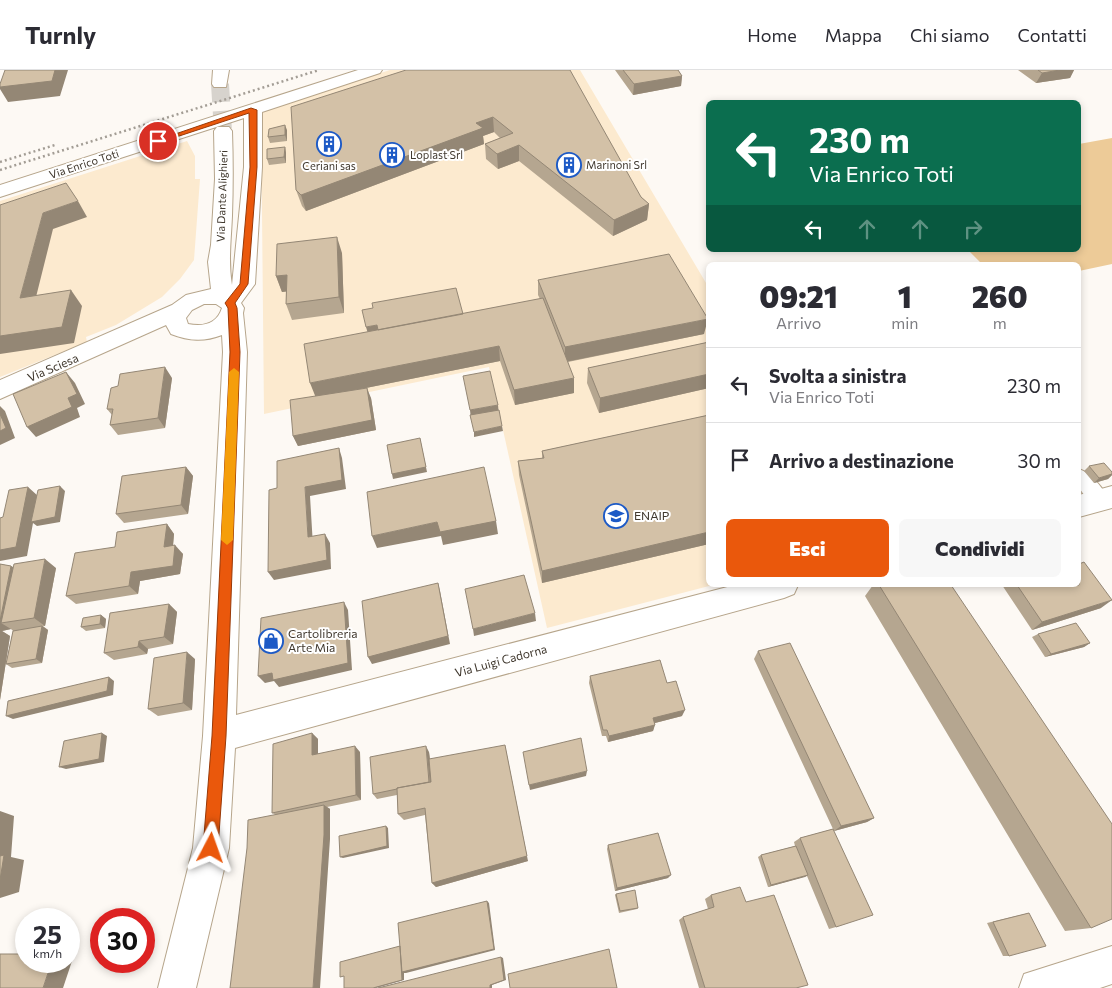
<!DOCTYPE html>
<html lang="it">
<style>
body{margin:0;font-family:Commissioner,sans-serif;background:#f7f7f7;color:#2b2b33;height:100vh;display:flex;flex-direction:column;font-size:19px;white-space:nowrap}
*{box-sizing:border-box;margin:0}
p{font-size:16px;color:#7c7c81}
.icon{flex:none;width:28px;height:28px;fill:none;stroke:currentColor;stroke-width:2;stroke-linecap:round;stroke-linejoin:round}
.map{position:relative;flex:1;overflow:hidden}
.details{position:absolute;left:706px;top:192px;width:375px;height:325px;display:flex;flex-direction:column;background:#fff;border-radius:8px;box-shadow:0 2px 8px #0003}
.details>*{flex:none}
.hud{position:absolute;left:706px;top:30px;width:375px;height:152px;border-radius:8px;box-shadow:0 2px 8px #0003;background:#0b6e4f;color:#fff;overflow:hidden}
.speed{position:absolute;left:15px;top:838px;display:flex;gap:10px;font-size:25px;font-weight:700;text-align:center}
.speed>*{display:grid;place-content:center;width:65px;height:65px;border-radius:50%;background:#fff;box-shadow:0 2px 8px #0003;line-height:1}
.speed small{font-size:12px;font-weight:400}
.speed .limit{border:8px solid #d22;background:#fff;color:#111}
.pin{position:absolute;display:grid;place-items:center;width:42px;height:42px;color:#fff;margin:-21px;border:2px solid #fff;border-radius:50%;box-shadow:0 1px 5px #0007}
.me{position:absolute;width:55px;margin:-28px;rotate:4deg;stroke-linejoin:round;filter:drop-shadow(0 0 4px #0008)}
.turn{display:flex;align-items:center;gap:18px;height:105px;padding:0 20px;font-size:22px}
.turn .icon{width:65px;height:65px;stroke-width:2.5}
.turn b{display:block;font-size:35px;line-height:42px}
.lanes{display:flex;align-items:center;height:48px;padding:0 20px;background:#0003;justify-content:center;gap:25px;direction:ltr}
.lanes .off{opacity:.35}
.eta{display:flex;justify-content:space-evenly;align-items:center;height:85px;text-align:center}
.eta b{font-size:30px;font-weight:800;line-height:35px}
.button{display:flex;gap:10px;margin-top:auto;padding:10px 20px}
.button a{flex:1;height:58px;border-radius:8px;background:#ea580c;color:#fff;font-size:20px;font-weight:800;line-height:58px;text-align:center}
.button a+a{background:#f7f7f7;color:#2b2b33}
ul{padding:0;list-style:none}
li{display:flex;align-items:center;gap:15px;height:75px;padding:0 20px;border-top:1px solid #e1e1e2}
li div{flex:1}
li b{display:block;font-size:19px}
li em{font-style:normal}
header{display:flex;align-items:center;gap:30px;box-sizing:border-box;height:70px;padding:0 25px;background:#fff;border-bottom:1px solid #e1e1e2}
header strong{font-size:24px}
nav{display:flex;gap:28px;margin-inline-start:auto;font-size:18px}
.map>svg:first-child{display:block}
.built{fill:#fceacf}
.green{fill:#edcb98}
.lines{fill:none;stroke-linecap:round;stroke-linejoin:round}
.minor-tunnel{stroke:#d7d3cd;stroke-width:18;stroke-dasharray:18 9;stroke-linecap:butt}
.service-casing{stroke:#b6a58b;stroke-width:2}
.minor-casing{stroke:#b6a58b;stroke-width:2}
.service{fill:#fff;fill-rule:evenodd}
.minor{fill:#fff;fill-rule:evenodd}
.rail{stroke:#a39d95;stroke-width:2.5;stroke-dasharray:2 3;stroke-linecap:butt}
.wall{fill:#b5a690}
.shaded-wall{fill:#948775}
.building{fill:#d3c1a7;stroke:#948775}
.route{fill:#ea580c;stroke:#983908}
.slow{fill:#f59e0b}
.labels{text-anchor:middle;stroke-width:4;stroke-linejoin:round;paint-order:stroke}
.far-poi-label{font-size:11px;fill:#41392f;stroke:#fff;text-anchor:start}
.far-street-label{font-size:11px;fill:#41392f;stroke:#fff}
.street-label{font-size:12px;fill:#41392f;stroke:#fff}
.poi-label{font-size:12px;fill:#41392f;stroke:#fff;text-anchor:start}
</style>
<header>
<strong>Turnly</strong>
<nav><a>Home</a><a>Mappa</a><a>Chi siamo</a><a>Contatti</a></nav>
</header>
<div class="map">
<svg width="1112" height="918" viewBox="0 0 1112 918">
<rect width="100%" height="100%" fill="#fdf9f4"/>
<!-- built -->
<path class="built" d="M390,0H580L709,218V515H713L547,558L489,297L264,344L261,42Z
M187,71L195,86V109H200L194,190L180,209L162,227L116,255L86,267L87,272L0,307V131Z"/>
<!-- green -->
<path class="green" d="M1112,68V194L1079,201V195H983L968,180H1079V74Z"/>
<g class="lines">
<!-- minor-tunnel -->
<path class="minor-tunnel" d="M220,14L223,61"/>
<defs>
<path id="service" d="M1079,399C1091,403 1104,419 1109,430L1106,435C1093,440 1087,428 1079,418Z"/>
<path id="minor" d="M213,0H229L226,17H214L212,14Z
M358,0H382L380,3L262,42V97L255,214L241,233L244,238L243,243L247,282L236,645L735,515H798L794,524L784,528L235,678L229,778L196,918H158L193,778L203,666L223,282L222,265C204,272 189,271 171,264L166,255L0,329V310L172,235L186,225L211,219L208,192L211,175L215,109L214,61L217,57H229L232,61C233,89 233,118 232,146C231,170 228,191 232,215L244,97V48L0,127V115ZM204,234H216L222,238C217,254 203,257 188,254L186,248L192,240Z
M1112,416V438L1079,447V425Z
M1112,876V914L1100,918H1019L1024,904Z"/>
</defs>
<!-- service casing -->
<use href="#service" class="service-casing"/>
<!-- minor casing -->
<use href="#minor" class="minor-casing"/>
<!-- service -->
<use href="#service" class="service"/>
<!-- minor -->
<use href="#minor" class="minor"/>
<!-- rail -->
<path class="rail" d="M0,92L55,75
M0,100L319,0"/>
</g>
<!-- wall -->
<path class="wall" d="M406,0L641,127L649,134L647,150L613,166L519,91L498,99L486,89L485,74L500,68L494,62L483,66L484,74L306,141L302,136L296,120Z
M615,0H678L682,6L681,16L633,25Z
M1018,0H1074L1070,8L1036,13Z
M287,60V71L270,73L268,67Z
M285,77L286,83V93L269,95L267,89Z
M342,183L344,243L292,250L286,234V221L282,222L276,206Z
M538,210L704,264L568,292L574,323L515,335L500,291L361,319L371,328L376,360L298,376L293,366L315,326L463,244L540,229L538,225Z
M709,272V318L599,343L587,313L588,298Z
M172,308L165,358L118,365L110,355L112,345L107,339Z
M709,345V474L542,513L519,405L518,391L542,388V381Z
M1089,396L1112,402V405L1108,409L1094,413L1084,401Z
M186,397L193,406L188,444L124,453L116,444Z
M167,454L174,464L173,476L183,484L180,504L140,511L138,524L76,534L66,526L115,477Z
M0,494L11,496L13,497L56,498L45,556H43L48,560L42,593L12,598L6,594L13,561L11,559L2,561L10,566L0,630Z
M873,515H951L1091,858L1065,861L865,526Z
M1002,515H1079L1101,538L1032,560Z
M169,534L177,542L173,574L148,579L147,584L114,590L104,583Z
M101,545L106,549L105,558L86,561L81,557Z
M1038,564L1090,573L1084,577L1045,587L1032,567Z
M758,581L874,748L867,752L834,761L836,857L829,859L807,806L768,817L758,787L761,785L795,776L794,772L800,768L833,759L754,589Z
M195,589L192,640L158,646L148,639Z
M590,606L667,613L682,646L655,653L653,661L608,672L606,666H602L589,613Z
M312,663L318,669V684L360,682L361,730L327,737L330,739V769L272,743Z
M429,682L430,689L528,791L436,817L432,813L425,745L404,750L398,744L397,725L377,729L373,724Z
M608,775L668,808L615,821L607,779Z
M616,824L638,838L637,839L619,843L615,825Z
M711,825L746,832L796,918H699L679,850L683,847L708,839L705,829Z
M1029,843L1009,886H1003L987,853Z"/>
<!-- shaded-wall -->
<path class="shaded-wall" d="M55,0H68L60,26L8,32L0,19V17Z
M1060,0H1074L1070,8L1036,13L1042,3Z
M682,6L681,16L633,25L634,14Z
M493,47L494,62L483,66L484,74L306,141L301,125L476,53Z
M285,55L287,60V71L285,65Z
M519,75V91L498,99L497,84Z
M285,77L286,83V93L284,87Z
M78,131L87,147L53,159L32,243L20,228L43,143Z
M649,134L647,150L613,166L614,150Z
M337,167L342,183L344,243L339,227Z
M287,205L293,221L282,222L276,206Z
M71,220L82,236L74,273L0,284V266Z
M708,249L704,264L565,292V277Z
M377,255L380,264L369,267L366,257Z
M499,276L500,291L316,328L310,313Z
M165,297L172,308L165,358L158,348Z
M66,302L75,313L85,334L77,338L80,347L36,367L27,357L68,328Z
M709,304V318L599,343L600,328Z
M574,308V323L515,335L514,320Z
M367,318L371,328L376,360L298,376L293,366Z
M498,335L499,345L471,350L470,340Z
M0,336L5,341L15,368L0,375Z
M502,356L503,361L474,367V362Z
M420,368L427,402L393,409L392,404Z
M339,378L342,388L346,419L310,426L313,476L308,467L305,417Z
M186,397L193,406L188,444L181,435Z
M1112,404V405L1108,409L1094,413L1099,408Z
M60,416L65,421L60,452L37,456L33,453L27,486L0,491V480L28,417L38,426Z
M496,451L498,464L443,475L441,466L377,478L372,466L437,452Z
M167,454L174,464L172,486L164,477Z
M709,462V474L542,513V501Z
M325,464L330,473L331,499L274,510L268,502Z
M175,475L183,484L180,504L140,511L138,524L129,516L131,502Z
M45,489L56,498L45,556L34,548Z
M11,496L22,504L1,553L11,559L2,561L10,566L0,630V551Z
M438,513L440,521L450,574L372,594L368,587Z
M1112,530L1101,538L1032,560L1042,552Z
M344,532L348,540L352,600L279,617L274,611L265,613L258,606Z
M169,534L177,542L173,574L164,567Z
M535,543L536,551L474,566L473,559Z
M101,545L106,549L105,558L100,554Z
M42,556L48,560L42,593L36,589Z
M139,571L148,579L147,584L138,577Z
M1090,573L1084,577L1045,587L1051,584Z
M187,582L195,589L192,640L183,633Z
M109,607L114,611L113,625L13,649L6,646Z
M685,640L682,646L651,654L653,648Z
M655,655L653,661L608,672L609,666Z
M102,663L107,666L104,692L66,699L59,697Z
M312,663L318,669V691L312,685Z
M505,675L528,791L436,817L432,813Z
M355,676L360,682L361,730L356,725Z
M426,676L429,682L433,718L430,713Z
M587,701L586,706L530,720L529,715Z
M324,735L330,739V769L320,918H313Z
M0,741L14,746L11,787L24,790L19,822L0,828Z
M874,748L867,752L834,761L841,756Z
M386,756L388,758L389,778L343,788L340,787Z
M671,805L668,808L615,821L617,818Z
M808,805L805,807L768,817L771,815Z
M487,831L489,833L495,880L406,903H404V910L376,918H373L400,876Z
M69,884L74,885L63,918H43L52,891H69Z
M501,887L503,888L506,910L492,915V918H490V915Z"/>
<!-- building -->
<path class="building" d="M5,0H55L52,11L0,17V14Z
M406,0H570L641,127L649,134L614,150L519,75L497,84L485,74L513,63L493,47L476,53L483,58L301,125L296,120L291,37Z
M623,0H678L682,6L634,14Z
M1038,0H1060L1042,3Z
M285,55V65L268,67L269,59Z
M285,77L284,87L267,89V79Z
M66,113L78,131L43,143L20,228L71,220L62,257L0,266V135Z
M337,167L339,227L286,234L287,205L276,206L277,174Z
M669,184L708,249L565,277L538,210Z
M456,218L463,244L378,260L377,255L366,257L362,240L373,238L372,233Z
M543,228L574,308L514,320L499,276L310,313L304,274Z
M709,272V304L600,328L588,298Z
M165,297L158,348L110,355L113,339H107L111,318L118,316L120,304Z
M490,301L498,335L470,340L463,306Z
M66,302L77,324L68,328L72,337L27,357L13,324Z
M367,318L372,350L293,366L290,330Z
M499,340L502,356L474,362L470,345Z
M0,344L6,358L0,361Z
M709,345V462L542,501L518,391L544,388L542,381Z
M420,368L426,397L392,404L387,375Z
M339,378L342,410L305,417L308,467L325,464L327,490L268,502L269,420L277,418V391Z
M1104,393L1112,402V404L1099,408L1089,396Z
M186,397L181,435L116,444L122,406Z
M484,397L496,451L440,462L437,452L372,466L367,422Z
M60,416L55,447L31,452L38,420Z
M28,417L16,477L0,480V448L3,447L9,420Z
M167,454L164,477L175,475L173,496L131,502L129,516L66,526L75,483L115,477L117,462Z
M45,489L34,548L1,553L14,494Z
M1084,492L1112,530L1042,552L1017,515H1079V494Z
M0,494L11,496L0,551Z
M524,505L535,543L473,559L465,519Z
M438,513L448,566L368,587L362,531Z
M879,515H951L1112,754V849L1091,858Z
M344,532L348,593L273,610L272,603L258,606L261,548Z
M169,534L164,567L139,571L138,577L104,583L110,543Z
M101,545L100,554L81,557L83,548Z
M1076,553L1090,573L1051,584L1038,564Z
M42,556L36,589L6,594L13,561Z
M790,573L874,748L841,756L758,581Z
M187,582L183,633L148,639L154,588Z
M660,590L667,613L676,611L685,640L653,648L655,655L609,666L607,660H603L590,606Z
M109,607L107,621L6,646L8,631Z
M102,663L99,689L59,697L64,671Z
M312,663V685L355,676L356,725L272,743L273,674Z
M581,668L587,701L529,715L523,682Z
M505,675L527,786L432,813L425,738L398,744L397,718L431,712L429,689Z
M426,676L429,712L397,718V719L373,724L370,687Z
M324,735V765L313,918H230L247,778L248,750Z
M386,756L387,776L340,787L339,766Z
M833,759L873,845L836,857L800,768Z
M658,763L671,805L617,818L608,775Z
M796,776L808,805L771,815L761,785Z
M4,785L0,810V786Z
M740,817L746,832L774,825L808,915L796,918H705L683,847L714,837L711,825Z
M635,820L638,838L620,841L616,824Z
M487,831L494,879L402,902L398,853Z
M1029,843L1046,876L1009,886L993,852Z
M400,876L402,910L373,918H344V906L340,907V892Z
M609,879L617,918H510L508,904Z
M0,884H26V891H52L43,918H0Z
M501,887L504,910L490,915V918H378Z"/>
<!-- route -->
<path class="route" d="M251,38L257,40V97L248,214L235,233L237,238L240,282L226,666L218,778L216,783L211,785L205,783L203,778L212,666L230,282L228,238L225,233L240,214L250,97L249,43L161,72L155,71Z"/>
<!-- slow -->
<path class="slow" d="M234,298L239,302L233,470L227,475L221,470L229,302Z"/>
<!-- icons -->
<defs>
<symbol id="building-ring" viewBox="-11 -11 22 22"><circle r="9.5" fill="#fff" stroke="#1d5ac6" stroke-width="1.5"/><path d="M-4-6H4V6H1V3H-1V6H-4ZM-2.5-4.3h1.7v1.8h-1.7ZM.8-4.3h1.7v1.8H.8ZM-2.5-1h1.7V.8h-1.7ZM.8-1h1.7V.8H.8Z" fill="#1d5ac6"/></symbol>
<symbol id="school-ring" viewBox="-11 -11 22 22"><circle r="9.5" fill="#fff" stroke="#1d5ac6" stroke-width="1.5"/><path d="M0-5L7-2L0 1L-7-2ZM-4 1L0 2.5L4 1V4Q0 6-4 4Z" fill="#1d5ac6"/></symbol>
<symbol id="shop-ring" viewBox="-11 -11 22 22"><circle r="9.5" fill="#fff" stroke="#1d5ac6" stroke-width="1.5"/><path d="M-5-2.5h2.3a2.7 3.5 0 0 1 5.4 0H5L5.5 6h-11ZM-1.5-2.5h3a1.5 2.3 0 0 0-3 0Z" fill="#1d5ac6"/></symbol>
</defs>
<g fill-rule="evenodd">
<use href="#building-ring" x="315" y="60" width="28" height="28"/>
<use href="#building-ring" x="378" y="71" width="28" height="28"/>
<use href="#building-ring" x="555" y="81" width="28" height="28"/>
<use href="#school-ring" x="602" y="432" width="28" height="28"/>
<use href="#shop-ring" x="257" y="557" width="28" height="28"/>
</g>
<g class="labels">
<!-- far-poi labels -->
<g class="far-poi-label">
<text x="410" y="89">Loplast Srl</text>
<text x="586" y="99">Marinoni Srl</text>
<text x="329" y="100" text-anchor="middle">Ceriani sas</text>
</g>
<!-- far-street labels -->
<g class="far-street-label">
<text transform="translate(84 94) rotate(-18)" y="4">Via Enrico Toti</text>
<text transform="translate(222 126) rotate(-88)" y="4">Via Dante Alighieri</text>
</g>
<!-- street labels -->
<g class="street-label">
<text transform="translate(53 298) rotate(-23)" y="4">Via Sciesa</text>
<text transform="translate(501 591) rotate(-15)" y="4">Via Luigi Cadorna</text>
</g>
<!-- poi labels -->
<g class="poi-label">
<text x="634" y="450">ENAIP</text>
<text x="288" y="568">Cartolibreria<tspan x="288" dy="14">Arte Mia</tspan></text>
</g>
</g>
</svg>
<div class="speed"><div>25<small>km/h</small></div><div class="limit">30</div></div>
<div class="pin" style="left:158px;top:71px;background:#d93025"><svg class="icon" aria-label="arrive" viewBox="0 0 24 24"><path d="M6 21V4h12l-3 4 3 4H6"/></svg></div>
<svg class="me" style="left:211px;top:778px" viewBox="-20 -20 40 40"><path d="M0-17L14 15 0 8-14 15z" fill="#ea580c" stroke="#fff" stroke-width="4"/></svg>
<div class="hud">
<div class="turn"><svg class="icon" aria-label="left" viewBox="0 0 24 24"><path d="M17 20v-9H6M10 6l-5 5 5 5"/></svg><div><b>230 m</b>Via Enrico Toti</div></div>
<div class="lanes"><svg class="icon" aria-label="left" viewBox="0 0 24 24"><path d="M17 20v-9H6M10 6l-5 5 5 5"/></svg><svg class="icon off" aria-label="ahead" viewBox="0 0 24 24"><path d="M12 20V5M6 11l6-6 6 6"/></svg><svg class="icon off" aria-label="ahead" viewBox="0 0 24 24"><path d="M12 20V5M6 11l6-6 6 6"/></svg><svg class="icon off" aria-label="right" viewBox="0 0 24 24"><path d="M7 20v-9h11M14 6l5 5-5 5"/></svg></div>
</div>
<section class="details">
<div class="eta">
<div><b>09:21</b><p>Arrivo</p></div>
<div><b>1</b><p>min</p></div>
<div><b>260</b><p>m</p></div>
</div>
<ul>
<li><svg class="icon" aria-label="left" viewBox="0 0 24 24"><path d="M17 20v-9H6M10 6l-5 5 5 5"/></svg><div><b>Svolta a sinistra</b><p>Via Enrico Toti</p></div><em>230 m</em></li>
<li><svg class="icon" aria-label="arrive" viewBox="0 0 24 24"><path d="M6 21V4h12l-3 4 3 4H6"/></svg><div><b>Arrivo a destinazione</b></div><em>30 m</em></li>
</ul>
<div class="button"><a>Esci</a><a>Condividi</a></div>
</section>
</div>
